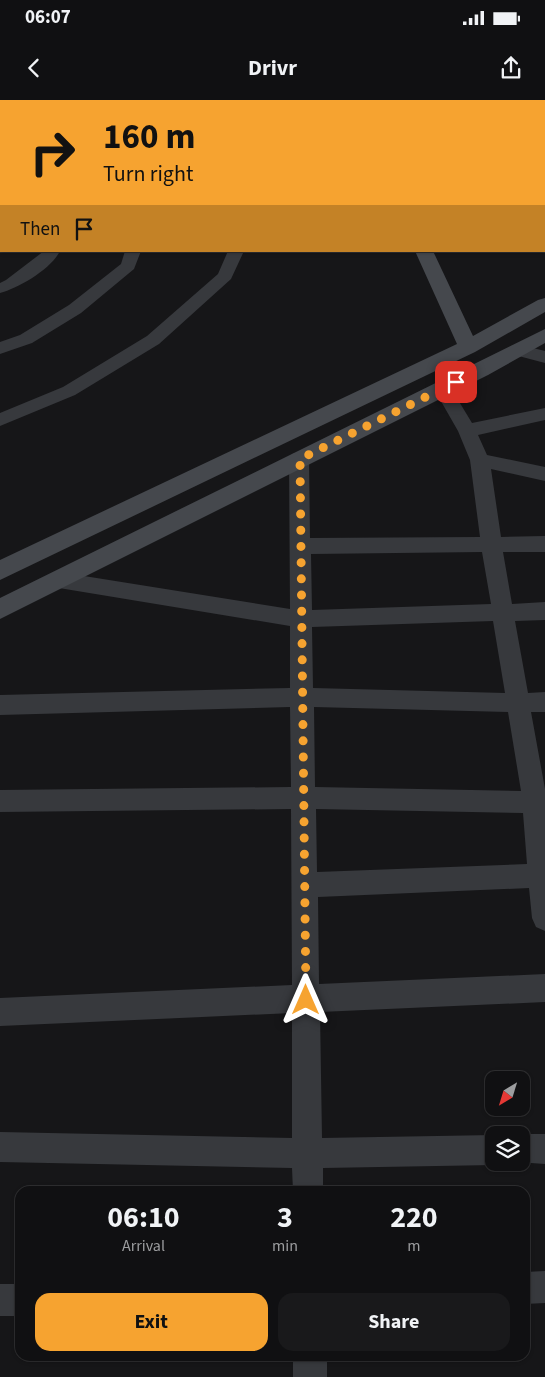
<!DOCTYPE html>
<style>
body{margin:0;font-family:"Source Sans 3",sans-serif;background:#19191b;color:#f1f3f6;height:100vh;display:flex;flex-direction:column;font-size:19px;white-space:nowrap}
*{box-sizing:border-box;margin:0}
p{font-size:16px;color:#9c9d9f}
.icon{flex:none;width:28px;height:28px;fill:none;stroke:currentColor;stroke-width:2;stroke-linecap:round;stroke-linejoin:round}
.map{position:relative;flex:1;overflow:hidden}
.panel{position:absolute;left:15px;top:1086px;width:515px;height:175px;display:flex;flex-direction:column;background:#101012;border-radius:15px;box-shadow:0 1px 4px #0004,0 0 0 1px #303032}
.panel>*{flex:none}
.guide{position:absolute;left:0px;top:0px;width:545px;height:152px;box-shadow:0 1px 4px #0004,0 0 0 1px #303032;background:#f6a330;color:#111;overflow:hidden}
.needle{width:32px;rotate:218deg}
.buttons{position:absolute;left:485px;top:971px;display:grid;gap:10px}
.buttons a{display:grid;place-items:center;width:45px;height:45px;border-radius:10px;background:#101012;box-shadow:0 1px 4px #0004,0 0 0 1px #303032;font-size:25px}
.pin{position:absolute;display:grid;place-items:center;width:42px;height:42px;color:#fff;margin:-21px;border-radius:10px;box-shadow:0 2px 8px #0006}
.me{position:absolute;width:55px;margin:-28px;rotate:0deg;stroke-linejoin:round;filter:drop-shadow(0 0 4px #0008)}
.turn{display:flex;align-items:center;gap:18px;height:105px;padding:0 20px;font-size:22px}
.turn .icon{width:65px;height:65px;stroke-width:2.5}
.turn b{display:block;font-size:35px;line-height:42px}
.then{display:flex;align-items:center;height:48px;padding:0 20px;background:#0003;gap:10px;font-size:19px}
.eta{display:flex;justify-content:space-evenly;align-items:center;height:85px;text-align:center}
.eta b{font-size:30px;font-weight:700;line-height:35px}
.cta{display:flex;gap:10px;margin-top:auto;padding:10px 20px}
.cta a{flex:1;height:58px;border-radius:15px;background:#f6a330;color:#111;font-size:20px;font-weight:700;line-height:58px;text-align:center}
.cta a+a{background:#19191b;color:#f1f3f6}
.status{display:flex;justify-content:space-between;align-items:center;height:35px;padding:0 25px;background:#101012;direction:ltr}
.status svg{height:14px;fill:currentColor}
header{display:flex;justify-content:space-between;align-items:center;height:65px;padding:0 20px;background:#101012;font-size:22px;font-weight:700}
.map>svg:first-child{display:block}
.lines{fill:none;stroke-linecap:round;stroke-linejoin:round}
.street{fill:#37393d;fill-rule:evenodd}
.secondary{fill:#45484d;fill-rule:evenodd}
.route{stroke:#f6a330;stroke-width:9;stroke-dasharray:0 16.2}
</style>
<div class="status"><b>06:07</b><svg viewBox="0 0 49 12"><path d="M0 12V9h3v3zM5 12V6h3v6zM10 12V3h3v9zM15 12V0h3v12zM26 1h20v11H26zM47 4h2v5h-2z"/></svg></div>
<header><svg class="icon" aria-label="back" viewBox="0 0 24 24"><path d="M15 5l-7 7 7 7"/></svg>Drivr<svg class="icon" aria-label="share" viewBox="0 0 24 24"><path d="M12 15V3M7 8l5-5 5 5M5 13v7h14v-7"/></svg></header>
<div class="map">
<svg width="545" height="1277" viewBox="0 0 545 1277">
<rect width="100%" height="100%" fill="#161618"/>
<g class="lines">
<!-- street -->
<path class="street" d="M0,16H1V24H0Z
M0,53H1V61H0Z
M0,88L1,89V98H0Z
M44,151H60C51,169 19,188 0,193V183L6,180Z
M125,151H141L134,169L81,213L32,243L0,254V242L20,235L69,205L121,164Z
M228,151H244L231,179L159,244L75,295L0,326V313L63,287L147,236L218,174Z
M517,244L545,251V263L511,254L508,250L511,246Z
M443,283L449,285L472,323L545,308V320L478,335L487,355L545,367V381L491,369L501,437L545,436V452H503L512,504L545,502V520L515,521L528,593L545,592V612H531L545,689V831L536,827L532,818L529,788L318,797L319,884L545,874V902L320,912L322,1038L494,1035V1062H500L494,1065L323,1068V1091H293L292,1068L0,1062V1032L292,1038V913L0,926V898L292,885L291,709L0,712V690L291,687L290,607L0,615V595L290,588V526L59,488L51,486L48,480L51,474L59,472L290,509L289,359L292,354L299,352L306,354L309,359L310,438L480,437L470,360L458,331L434,289L437,285ZM482,452L491,504L312,510L311,454ZM493,521L505,593L313,588L312,527ZM314,607L508,612L521,691L315,687ZM316,709L523,713L527,764L317,772Z
M521,1034H545V1064L517,1062H521V1035H518Z
M545,1171V1203L525,1204V1172Z
M0,1184H20V1216H0Z
M293,1256H327V1277H293Z"/>
<!-- secondary -->
<path class="secondary" d="M347,0H363L364,1H348Z
M415,151H433L473,236L538,200L545,198V212L475,252L0,480V460L457,244Z
M545,229V243L488,275L0,519V498Z"/>
</g>
<g class="lines">
<!-- route -->
<path class="route" d="M306,900L300,359L456,282"/>
</g>
</svg>
<div class="buttons">
<a><svg class="needle" viewBox="-14 -14 28 28"><path d="M0-13l5 13h-10z" fill="#e53935"/><path d="M0 13l5-13h-10z" fill="#9c9d9f"/></svg></a>
<a><svg class="icon" aria-label="layers" viewBox="0 0 24 24"><path d="M12 4l9 5-9 5-9-5zM3 14l9 5 9-5"/></svg></a>
</div>
<div class="pin" style="left:456px;top:282px;background:#d93025"><svg class="icon" aria-label="arrive" viewBox="0 0 24 24"><path d="M6 21V4h12l-3 4 3 4H6"/></svg></div>
<svg class="me" style="left:306px;top:900px" viewBox="-20 -20 40 40"><path d="M0-17L14 15 0 8-14 15z" fill="#f6a330" stroke="#fff" stroke-width="4"/></svg>
<div class="guide">
<div class="turn"><svg class="icon" aria-label="right" viewBox="0 0 24 24"><path d="M7 20v-9h11M14 6l5 5-5 5"/></svg><div><b>160 m</b>Turn right</div></div>
<div class="then">Then<svg class="icon" aria-label="arrive" viewBox="0 0 24 24"><path d="M6 21V4h12l-3 4 3 4H6"/></svg></div>
</div>
<section class="panel">
<div class="eta">
<div><b>06:10</b><p>Arrival</p></div>
<div><b>3</b><p>min</p></div>
<div><b>220</b><p>m</p></div>
</div>
<div class="cta"><a>Exit</a><a>Share</a></div>
</section>
</div>
